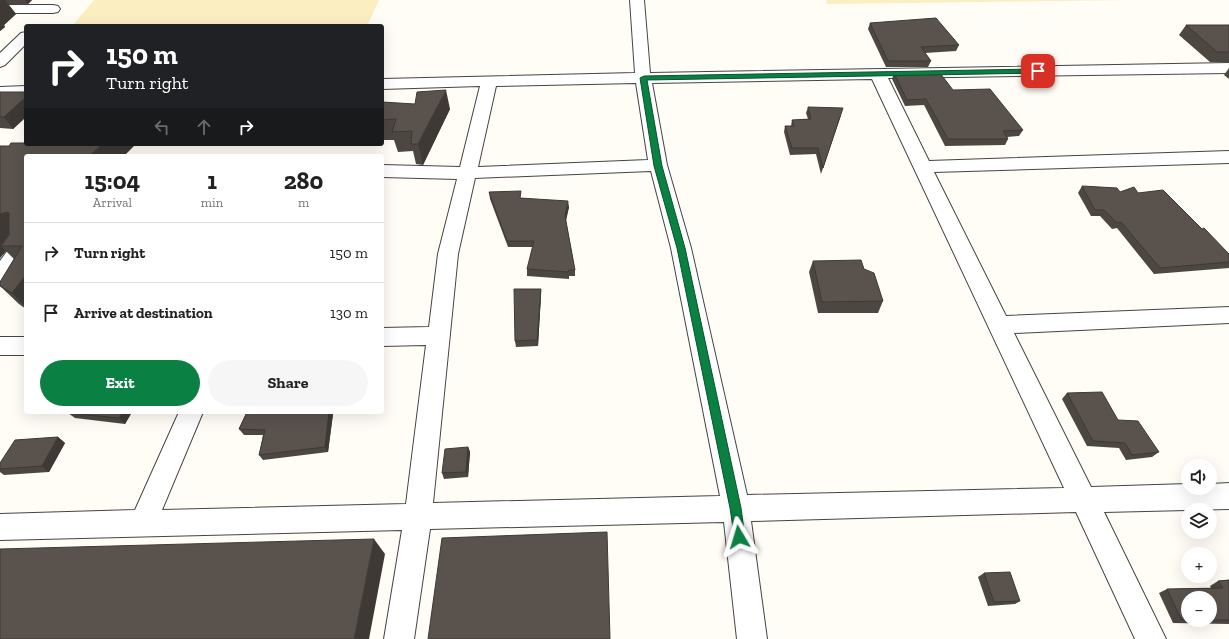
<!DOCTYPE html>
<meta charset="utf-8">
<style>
body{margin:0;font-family:"Zilla Slab",serif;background:#f6f6f6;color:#222;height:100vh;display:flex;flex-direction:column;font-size:15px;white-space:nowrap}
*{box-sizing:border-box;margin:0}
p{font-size:13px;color:#767676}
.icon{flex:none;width:22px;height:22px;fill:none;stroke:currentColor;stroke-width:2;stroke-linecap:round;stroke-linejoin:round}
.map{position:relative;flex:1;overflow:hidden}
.sheet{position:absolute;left:24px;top:154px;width:360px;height:260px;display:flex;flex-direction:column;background:#fff;border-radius:4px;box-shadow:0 4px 16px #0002}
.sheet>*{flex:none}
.top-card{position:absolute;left:24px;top:24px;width:360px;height:122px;border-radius:4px;box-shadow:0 4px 16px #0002;background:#202124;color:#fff;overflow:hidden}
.tools{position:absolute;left:1181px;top:459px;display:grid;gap:8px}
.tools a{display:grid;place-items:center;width:36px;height:36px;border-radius:50%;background:#fff;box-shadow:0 4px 16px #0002;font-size:20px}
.pin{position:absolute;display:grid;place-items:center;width:34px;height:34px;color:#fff;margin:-17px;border-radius:8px;box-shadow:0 2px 6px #0006}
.me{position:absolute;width:44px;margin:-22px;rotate:353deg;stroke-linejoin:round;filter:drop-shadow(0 0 3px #0008)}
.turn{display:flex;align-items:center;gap:14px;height:84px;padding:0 16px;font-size:18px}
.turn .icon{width:52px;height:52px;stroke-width:2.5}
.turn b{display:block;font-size:28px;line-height:34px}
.lanes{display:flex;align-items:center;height:38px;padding:0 16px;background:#0003;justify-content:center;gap:20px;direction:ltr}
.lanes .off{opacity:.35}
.eta{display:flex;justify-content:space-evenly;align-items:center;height:68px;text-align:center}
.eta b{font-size:24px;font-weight:700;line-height:28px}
.action{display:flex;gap:8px;margin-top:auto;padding:8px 16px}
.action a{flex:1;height:46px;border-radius:24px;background:#0b8043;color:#fff;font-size:16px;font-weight:700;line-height:46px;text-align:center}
.action a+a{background:#f6f6f6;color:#222}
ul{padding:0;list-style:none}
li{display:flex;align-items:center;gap:12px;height:60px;padding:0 16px;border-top:1px solid #e0e0e0}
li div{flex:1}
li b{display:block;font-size:15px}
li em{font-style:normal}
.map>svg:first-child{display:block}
.sand{fill:#fbeec1}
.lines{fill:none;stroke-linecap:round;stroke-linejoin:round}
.street-casing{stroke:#444;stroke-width:2}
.street{fill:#fff;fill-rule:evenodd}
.wall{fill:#4d4742;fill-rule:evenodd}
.shaded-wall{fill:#3f3936}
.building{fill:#5a524d;stroke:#3f3936}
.route{fill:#0b8043;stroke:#07532c}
</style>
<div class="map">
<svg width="1229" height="639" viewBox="0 0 1229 639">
<rect width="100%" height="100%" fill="#fffdf5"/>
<!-- sand -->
<path class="sand" d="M94,0H379L367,26H72Z
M826,0H1133L827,4Z"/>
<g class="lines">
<defs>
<path id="street" d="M630,0H644L650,73L1229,63V73L888,78L929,161L1229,151V163L934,172L1006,316L1229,307V323L1014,333L1091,487L1188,484V488H1210V484L1229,483V509L1104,512L1166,639H1135L1076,512L751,521L767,639H737L724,522L430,529L414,639H384L402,530L0,540V514L135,510L179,412H203L162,510L406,504L426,345L382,346V328L429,327L438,254L457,179L382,177V165L460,167L480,86L382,89V79L635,73ZM872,79L1064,488L747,495L691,248L667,165L652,83ZM636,83L648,160L478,167L496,86ZM651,171L671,248L720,496L433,503L458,254L475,178Z
M0,5H53L58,6L60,9L58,12L53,13H0Z
M26,32V44L5,65L0,67V53L21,33Z
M26,86V96L0,97V87Z
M26,233V255L7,281L0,284V261L19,235Z
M0,337H26V355H0Z"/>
</defs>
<!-- street casing -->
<use href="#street" class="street-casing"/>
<!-- street -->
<use href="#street" class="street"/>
</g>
<!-- wall -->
<path class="wall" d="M0,0H32L28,4H8L16,14L4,25L5,27L0,31Z
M870,23L959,45L956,51L925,53L931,61L928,67H886L868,29Z
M1186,25H1229V62H1210L1179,35Z
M1229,68V79L1224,75Z
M894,73L1023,130L1019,136L1007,137L1008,139L1005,145L945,146L924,105L905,106L892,79Z
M0,92H26V117L13,129L0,128Z
M382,102L450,109L423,165L416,164L413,151L398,152L394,140H382Z
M808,107L841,115L821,174L816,154L790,155L784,132L785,126H791L792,120L808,119L806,113Z
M220,144H291L289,146Z
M308,144H317L315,146Z
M0,146L26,156V309L19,304L0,286V282L14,259L6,251L0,258Z
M1082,186L1120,192L1138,193L1202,229L1229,254V268L1154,274L1117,228L1112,229L1100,216H1091L1078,193Z
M489,192L569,207L566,221L575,270V276H569V279L527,276V269L533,247H508L490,199Z
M813,261L883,301L878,313H818L809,272Z
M541,289V295L538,346L516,347L515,341Z
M1067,393L1118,420L1159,452L1152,457L1126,460L1119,448L1087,446L1062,399Z
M132,412L125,424L75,418L68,413Z
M247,412H340L339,413L333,414L328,452L263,460L259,455L263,435H244L239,429Z
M58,437L65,443L49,472L4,475L0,472V463Z
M468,447L470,452L468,477L444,479L442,473Z
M984,573L1020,601L1015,604L988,606L978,577Z
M1229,580V624L1173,623L1159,593L1167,589L1211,588L1210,586L1218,581ZM1188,598H1210V620H1188Z"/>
<!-- shaded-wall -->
<path class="shaded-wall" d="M0,0H5L16,14L4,25L5,27L0,31Z
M25,0H32L28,4Z
M446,90L450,109L423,165L418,144Z
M26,97V117L13,129L4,117Z
M102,144H136L124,156H89Z
M568,201L569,207L565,223V216Z
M7,212L26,232L1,246L6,251L0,258V214Z
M26,275V307L12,293Z
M541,289V295L538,346L537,340Z
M123,412H132L125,424L119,418Z
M329,412H331L333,414L328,452L325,447Z
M58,437L65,443L49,472L42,466Z
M468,447L470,452L468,477L466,472Z
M374,539L385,554L369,639H354Z"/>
<!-- building -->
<path class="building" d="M936,18L959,45L921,47L931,61H888L870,23Z
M1186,25H1229V52H1217Z
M894,73H940L953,90L990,89L1023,130L1003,131L1008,139H948L926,99L907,100Z
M446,90L418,144H411L412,131L392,132L396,119L382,120V102L415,104L417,92Z
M0,92H26V97L4,117H0Z
M808,107L843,108L823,168L818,148H792L785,126H794L792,120L811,119Z
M11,143H26V144H102L89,156H26V275L12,293L0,286V282L22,246H1L9,235V213L7,212L0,214V146H9Z
M1082,186L1117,188L1120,192L1134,187L1138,193L1163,190L1202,229L1204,228L1229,254V262L1160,268L1121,222L1117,223L1104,210H1095Z
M521,191L520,198L568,201L565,216L575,270H569L568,272L527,269L534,241H507L489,192Z
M861,260L864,269L874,273L883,301L822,302L813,261Z
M514,289H541L537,340L515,341Z
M1102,392L1118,420L1138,421L1159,452L1132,455L1125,443L1093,441L1067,393Z
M69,412H123L119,418L68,413Z
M247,412H329L325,447L259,455L265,430L239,429Z
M58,437L42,466L0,469V463L15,440Z
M468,447L466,472L442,473L445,449Z
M607,532L610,639H428L442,538Z
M374,539L354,639H0V549Z
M1010,572L1020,601L994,602L984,573Z
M1229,580V620H1210V598H1188V619H1181L1167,589L1223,588L1218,581Z"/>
<!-- route -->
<path class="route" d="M1038,69L1040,70V73L647,80L662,166L685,248L741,508L745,537L743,541L739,543L735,541L730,508L677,248L654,166L640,78L644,76Z"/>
</svg>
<div class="tools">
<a><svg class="icon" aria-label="sound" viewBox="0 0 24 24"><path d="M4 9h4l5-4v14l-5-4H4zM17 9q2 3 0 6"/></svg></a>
<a><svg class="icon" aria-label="layers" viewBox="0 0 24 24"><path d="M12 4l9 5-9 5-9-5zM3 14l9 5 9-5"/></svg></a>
<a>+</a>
<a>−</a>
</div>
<div class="pin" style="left:1038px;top:71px;background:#d93025"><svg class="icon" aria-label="arrive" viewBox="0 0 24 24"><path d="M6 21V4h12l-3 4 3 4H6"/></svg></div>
<svg class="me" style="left:739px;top:537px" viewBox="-20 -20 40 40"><path d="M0-17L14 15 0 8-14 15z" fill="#0b8043" stroke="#fff" stroke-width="4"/></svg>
<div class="top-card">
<div class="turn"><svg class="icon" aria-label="right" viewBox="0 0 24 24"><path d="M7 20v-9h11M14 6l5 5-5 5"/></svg><div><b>150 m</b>Turn right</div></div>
<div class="lanes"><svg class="icon off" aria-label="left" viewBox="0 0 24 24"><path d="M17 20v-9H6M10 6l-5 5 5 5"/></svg><svg class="icon off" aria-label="ahead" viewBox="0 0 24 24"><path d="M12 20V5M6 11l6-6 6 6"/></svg><svg class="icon" aria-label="right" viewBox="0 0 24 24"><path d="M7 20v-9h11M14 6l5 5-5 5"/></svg></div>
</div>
<section class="sheet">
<div class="eta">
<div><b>15:04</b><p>Arrival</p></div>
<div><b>1</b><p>min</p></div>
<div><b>280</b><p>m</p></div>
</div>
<ul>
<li><svg class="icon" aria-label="right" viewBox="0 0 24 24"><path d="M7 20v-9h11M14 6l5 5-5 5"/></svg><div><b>Turn right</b></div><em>150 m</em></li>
<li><svg class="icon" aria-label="arrive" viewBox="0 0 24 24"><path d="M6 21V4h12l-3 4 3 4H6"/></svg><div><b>Arrive at destination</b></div><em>130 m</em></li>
</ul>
<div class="action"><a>Exit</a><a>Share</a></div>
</section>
</div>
